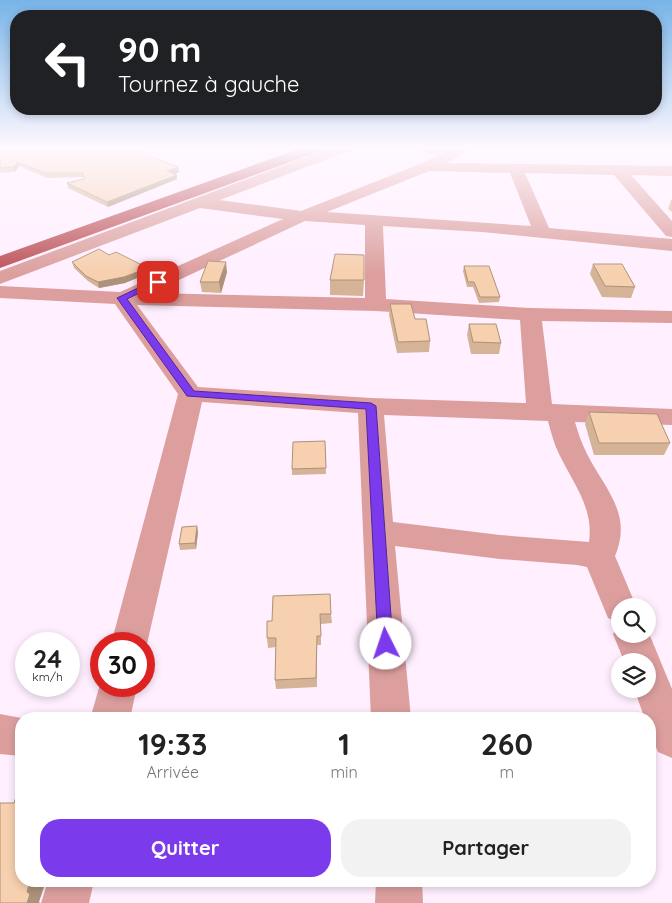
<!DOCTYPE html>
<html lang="fr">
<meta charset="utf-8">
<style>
body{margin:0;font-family:Quicksand,sans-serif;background:#f2f2f2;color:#222;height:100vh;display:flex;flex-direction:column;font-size:19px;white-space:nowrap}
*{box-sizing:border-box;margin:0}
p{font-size:16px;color:#767676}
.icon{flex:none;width:28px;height:28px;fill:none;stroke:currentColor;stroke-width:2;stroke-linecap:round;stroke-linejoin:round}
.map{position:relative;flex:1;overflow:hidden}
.panel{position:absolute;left:15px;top:712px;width:641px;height:175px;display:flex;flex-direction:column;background:#fff;border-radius:20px;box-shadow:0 2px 8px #0003}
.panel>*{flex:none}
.guide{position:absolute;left:10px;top:10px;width:652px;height:105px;border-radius:20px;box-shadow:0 2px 8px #0003;background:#202124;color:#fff;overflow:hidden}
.tools{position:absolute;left:611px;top:598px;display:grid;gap:10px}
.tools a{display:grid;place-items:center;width:45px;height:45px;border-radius:50%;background:#fff;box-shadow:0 2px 8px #0003;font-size:25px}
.speed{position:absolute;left:15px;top:632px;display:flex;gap:10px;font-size:25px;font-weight:700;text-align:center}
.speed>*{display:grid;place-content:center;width:65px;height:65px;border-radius:50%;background:#fff;box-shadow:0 2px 8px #0003;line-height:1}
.speed small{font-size:12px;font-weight:400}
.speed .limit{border:8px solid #d22;background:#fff;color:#111}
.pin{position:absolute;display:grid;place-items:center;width:42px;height:42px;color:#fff;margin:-21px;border-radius:10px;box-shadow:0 2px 8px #0006}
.me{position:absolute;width:55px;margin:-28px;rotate:356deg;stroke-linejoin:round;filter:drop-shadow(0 0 4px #0008)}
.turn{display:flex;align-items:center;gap:18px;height:105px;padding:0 25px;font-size:22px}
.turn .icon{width:65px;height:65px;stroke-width:2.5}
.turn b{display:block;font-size:35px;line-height:42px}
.eta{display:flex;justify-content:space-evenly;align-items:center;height:85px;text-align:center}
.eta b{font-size:30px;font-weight:700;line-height:35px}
.cta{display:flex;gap:10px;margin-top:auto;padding:10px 25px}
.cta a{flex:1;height:58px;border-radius:20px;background:#7c3aed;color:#fff;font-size:20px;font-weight:700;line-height:58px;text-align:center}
.cta a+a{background:#f2f2f2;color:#222}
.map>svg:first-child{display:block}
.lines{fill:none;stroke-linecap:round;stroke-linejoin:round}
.minor{fill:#dc9f9e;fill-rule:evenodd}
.major{fill:#bc5257;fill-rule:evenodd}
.wall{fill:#d4b396}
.shaded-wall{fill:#ac927a}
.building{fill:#f6d0af;stroke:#ac927a}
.route{fill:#7c3aed;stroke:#51269a}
</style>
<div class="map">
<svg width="672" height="903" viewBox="0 0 672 903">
<rect width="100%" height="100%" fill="#ffefff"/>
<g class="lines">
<!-- minor -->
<path class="minor" d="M333,147H353L351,150L220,200L301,211L420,164L455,147H474L446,163L672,166V176L631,175L672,221V237L666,236L614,175L525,173L549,228L672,239V251L482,232L383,226L386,299L530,308L672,311V323L542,321L552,404L672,409V425L575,422C578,433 582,444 587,454C605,489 633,514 615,556L636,606H620V634H648V631L672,689V758L658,752L650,733V719H645L634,689H648V661H624L613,634L620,623L608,618L587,567L577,565L500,559L395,546L411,719H371L358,413L202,402L147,644L144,651V644H111L178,394L115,304L0,298V286L120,292L283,219L200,208L0,284V271ZM429,171L510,173L531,226L327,212ZM305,221L365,225V298L151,293ZM137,305L376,311L520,320L526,403L371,398L198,387ZM384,415L548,421C551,432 554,444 559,454C573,483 594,508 589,542L500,535L393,522Z
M101,681V686H137L130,719H90Z
M0,714L27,719H21V756L0,754Z
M48,881H94L89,903H41Z
M376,881H422L423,903H375Z"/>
<!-- major -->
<path class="major" d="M304,147H325L323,150L0,268V256Z"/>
</g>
<!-- wall -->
<path class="wall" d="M0,147L179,172L174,174L177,179L108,207L68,188L67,183L84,179V177L47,178L19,166L15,172L0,173Z
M407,147H450L435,155Z
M671,200H672V212L668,209Z
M109,255L149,273L125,283L99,288L88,281L74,268L72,262Z
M593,264L635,287L631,298L602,297L590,274Z
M464,266L500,297L499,302L479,303L473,287H467L463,271Z
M227,272L221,293L202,292L200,282Z
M330,280H364L363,296L330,295Z
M390,304L415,319L430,341L429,352L397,353L389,315Z
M469,324L501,343L499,354H471L467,335Z
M589,412L670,443L664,455H594L585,424Z
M325,441L326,474L292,475V469Z
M198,532L196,549L180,550L179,544Z
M273,596L331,614L332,623L321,624V645H317V687L276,689L275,680L276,647L268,648L267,638L272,621Z"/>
<!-- shaded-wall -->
<path class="shaded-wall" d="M442,147H450L435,155L436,150Z
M17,162L19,166L15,172L14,167Z
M178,167L179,172L168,176L167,171Z
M177,175V179L108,207L107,202Z
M226,262L227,272L221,293L219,282Z
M148,268L149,273L125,283L99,288L98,282Z
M197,526L198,532L196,549L195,543Z
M30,881H46L39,902L40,903H27V892Z"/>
<!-- building -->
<path class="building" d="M0,147H126L178,167L167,171L177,175L107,202L67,183L84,179L83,173H45L17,162L14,167L0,168Z
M424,147H442L436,150Z
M99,249L109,255L116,252L148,268L124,277L98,282L86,276L72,262Z
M335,254L364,255V280H330Z
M208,261L226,262L219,282H200Z
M593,264H622L635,287L605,286Z
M464,266H489L500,297H480L474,282H468Z
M390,304H411L415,319H426L430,341L398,342Z
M469,324H496L501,343L473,342Z
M589,412L657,414L670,443H599Z
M325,441L326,468L292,469L293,442Z
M197,526L195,543L179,544L182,527Z
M330,594L331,614H320L321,636H317L316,678L275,680L276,638H267V621H272L273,596Z
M21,781V881H30L27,892L30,894L27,903H0V803H14Z"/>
<!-- sky -->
<linearGradient id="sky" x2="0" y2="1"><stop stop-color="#78b4e8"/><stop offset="0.54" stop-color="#fff8ff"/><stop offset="1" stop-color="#fff8ff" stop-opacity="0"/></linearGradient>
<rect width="672" height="274" fill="url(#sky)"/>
<!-- route -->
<path class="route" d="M155,280L162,282L127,299L194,391L371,403L376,406L393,644L391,649L386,651L381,649L378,644L366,409L187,396L117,298Z"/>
</svg>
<div class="tools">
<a><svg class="icon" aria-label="search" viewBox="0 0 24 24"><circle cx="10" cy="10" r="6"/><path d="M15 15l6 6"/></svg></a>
<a><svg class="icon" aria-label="layers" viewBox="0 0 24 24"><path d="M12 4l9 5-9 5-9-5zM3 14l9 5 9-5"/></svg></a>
</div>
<div class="speed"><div>24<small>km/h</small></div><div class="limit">30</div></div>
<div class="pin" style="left:158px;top:282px;background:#d93025"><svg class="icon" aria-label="arrive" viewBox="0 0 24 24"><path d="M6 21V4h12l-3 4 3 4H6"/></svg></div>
<svg class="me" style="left:386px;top:644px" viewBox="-20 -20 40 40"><circle r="19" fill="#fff"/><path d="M0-13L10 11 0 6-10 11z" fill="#7c3aed"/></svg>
<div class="guide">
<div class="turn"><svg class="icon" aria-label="left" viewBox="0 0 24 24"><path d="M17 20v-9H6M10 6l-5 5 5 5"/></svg><div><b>90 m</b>Tournez à gauche</div></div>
</div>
<section class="panel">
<div class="eta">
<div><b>19:33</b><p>Arrivée</p></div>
<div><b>1</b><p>min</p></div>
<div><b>260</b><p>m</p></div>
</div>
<div class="cta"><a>Quitter</a><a>Partager</a></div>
</section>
</div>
